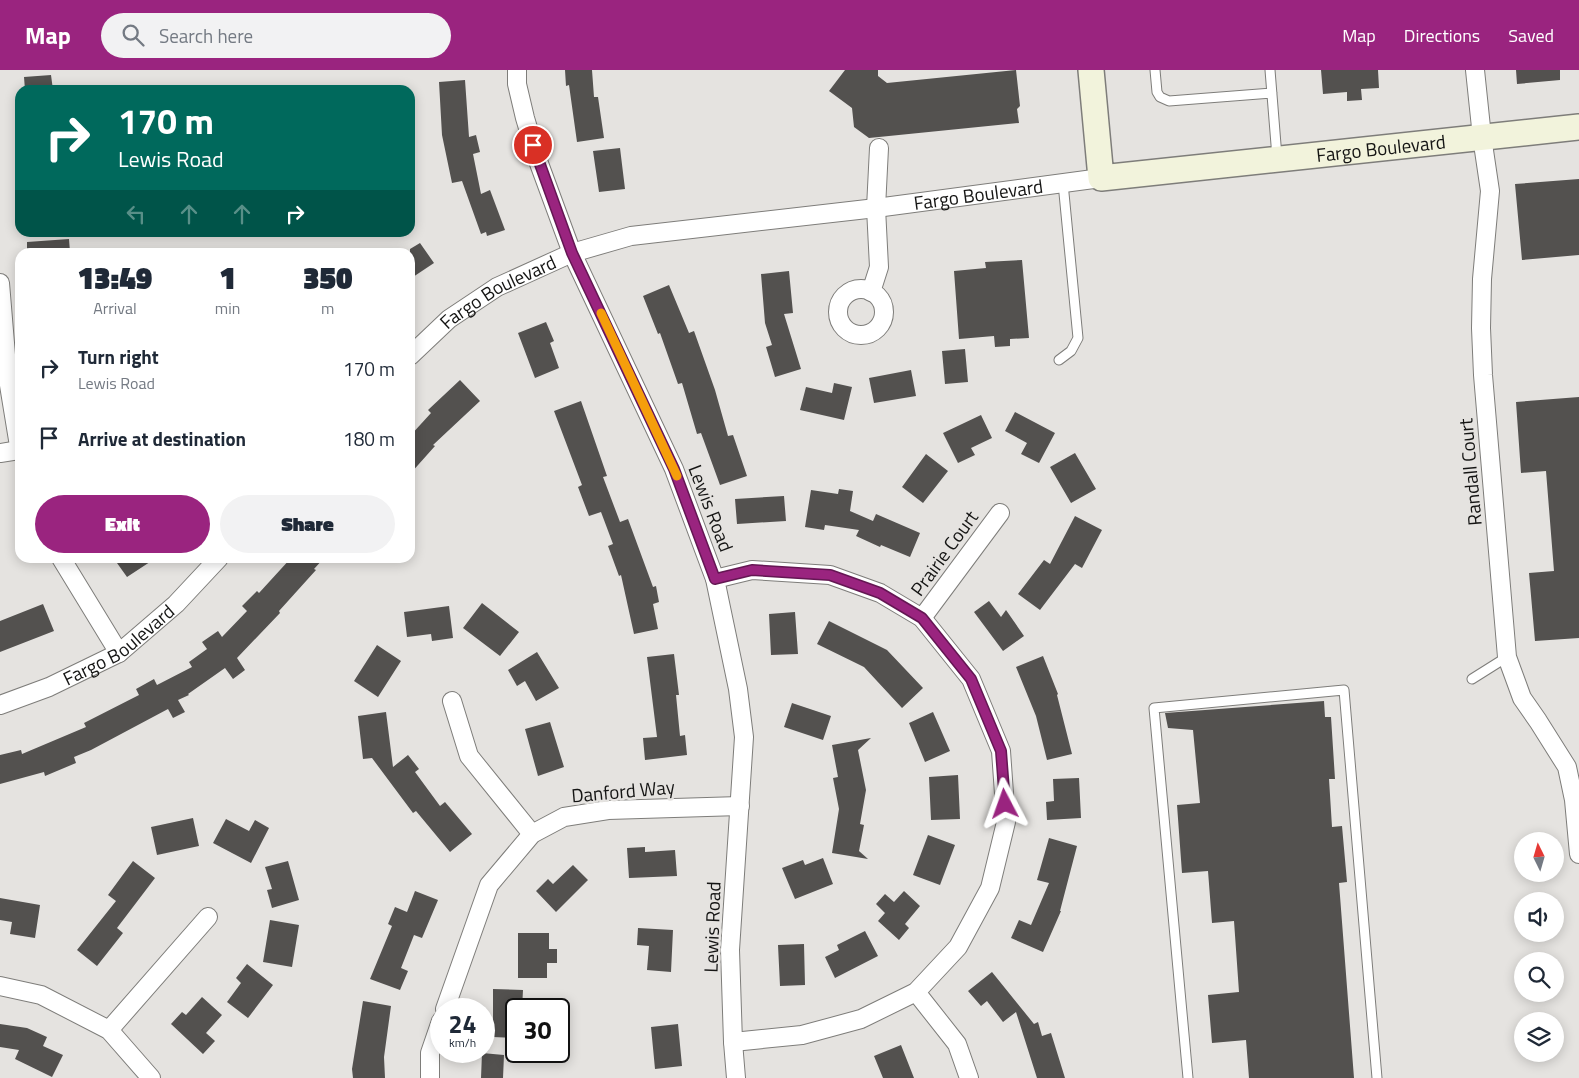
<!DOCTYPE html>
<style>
body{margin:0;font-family:"Titillium Web",sans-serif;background:#f2f2f3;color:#1f2937;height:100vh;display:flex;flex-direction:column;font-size:19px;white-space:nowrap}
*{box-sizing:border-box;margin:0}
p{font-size:16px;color:#747a83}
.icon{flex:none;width:28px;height:28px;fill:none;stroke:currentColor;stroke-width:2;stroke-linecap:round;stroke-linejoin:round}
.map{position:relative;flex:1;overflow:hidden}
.drawer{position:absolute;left:15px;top:178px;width:400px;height:315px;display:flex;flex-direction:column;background:#fff;border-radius:15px;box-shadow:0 2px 12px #0003}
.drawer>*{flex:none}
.top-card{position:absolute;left:15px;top:15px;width:400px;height:152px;border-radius:15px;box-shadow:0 2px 12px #0003;background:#00695c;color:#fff;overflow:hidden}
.needle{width:32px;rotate:355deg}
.fabs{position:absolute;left:1514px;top:762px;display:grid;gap:10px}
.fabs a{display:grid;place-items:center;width:50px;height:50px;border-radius:50%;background:#fff;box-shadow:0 2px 12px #0003;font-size:25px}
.speed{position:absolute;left:430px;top:928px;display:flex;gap:10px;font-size:25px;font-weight:700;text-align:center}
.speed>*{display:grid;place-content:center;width:65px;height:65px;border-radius:50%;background:#fff;box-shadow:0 2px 12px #0003;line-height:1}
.speed small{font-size:12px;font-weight:400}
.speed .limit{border:2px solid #111;border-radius:8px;background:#fff;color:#111}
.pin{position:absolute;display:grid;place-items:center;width:42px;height:42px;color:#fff;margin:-21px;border:2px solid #fff;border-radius:50%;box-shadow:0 1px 5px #0007}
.me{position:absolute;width:55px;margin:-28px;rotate:356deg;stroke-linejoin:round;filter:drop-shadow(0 0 4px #0008)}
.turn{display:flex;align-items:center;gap:18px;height:105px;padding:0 20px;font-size:22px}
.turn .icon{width:65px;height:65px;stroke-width:2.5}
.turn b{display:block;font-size:35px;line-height:42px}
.lanes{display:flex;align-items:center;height:48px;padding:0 20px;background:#0003;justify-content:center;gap:25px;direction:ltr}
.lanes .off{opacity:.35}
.eta{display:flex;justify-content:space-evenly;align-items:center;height:85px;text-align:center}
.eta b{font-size:30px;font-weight:800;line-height:35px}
.primary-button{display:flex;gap:10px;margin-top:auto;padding:10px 20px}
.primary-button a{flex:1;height:58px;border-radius:30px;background:#9a247f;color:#fff;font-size:20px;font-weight:800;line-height:58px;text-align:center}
.primary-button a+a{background:#f2f2f3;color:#1f2937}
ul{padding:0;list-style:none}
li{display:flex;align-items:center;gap:15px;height:70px;padding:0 20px}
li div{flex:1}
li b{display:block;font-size:19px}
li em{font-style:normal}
header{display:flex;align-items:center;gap:30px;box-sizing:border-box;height:70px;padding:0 25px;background:#9a247f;color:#fff}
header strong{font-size:24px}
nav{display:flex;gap:28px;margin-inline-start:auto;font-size:18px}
.search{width:350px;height:45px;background:#f2f2f3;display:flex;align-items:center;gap:12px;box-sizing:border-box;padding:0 18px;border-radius:28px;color:#747a83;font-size:19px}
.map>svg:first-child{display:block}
.building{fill:#53514f}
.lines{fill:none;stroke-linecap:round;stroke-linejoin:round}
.lane-casing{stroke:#7e7d7a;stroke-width:11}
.street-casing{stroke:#7e7d7a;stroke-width:20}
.secondary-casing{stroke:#7e7d7a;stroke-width:28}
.lane{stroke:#fff;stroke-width:9}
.street{stroke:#fff;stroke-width:18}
.secondary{stroke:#f2f3dc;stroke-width:25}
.route-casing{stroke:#641753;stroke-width:12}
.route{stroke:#9a247f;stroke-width:9}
.slow{stroke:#f59e0b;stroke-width:9}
.labels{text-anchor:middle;stroke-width:5;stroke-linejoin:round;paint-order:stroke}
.street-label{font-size:19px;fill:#151514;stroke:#e5e3e0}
</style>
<header>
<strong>Map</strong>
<div class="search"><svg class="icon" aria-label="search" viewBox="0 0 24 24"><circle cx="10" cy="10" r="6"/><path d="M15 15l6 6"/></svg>Search here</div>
<nav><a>Map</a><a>Directions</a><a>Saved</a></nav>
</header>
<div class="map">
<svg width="1579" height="1008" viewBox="0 0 1579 1008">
<rect width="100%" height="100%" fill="#e5e3e0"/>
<!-- building -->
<path class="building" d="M565,0H592L594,27H598L604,68L577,72L569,15L566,16Z
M845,0H878V6L887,13L1016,0L1020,36L1017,39L1019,53L869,68L854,57L852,38L829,21Z
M1321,0H1378L1379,18L1361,19L1362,30L1347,31V22L1323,24Z
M1516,0H1560V10L1517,14Z
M51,5L53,20H25L24,7Z
M465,10L469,67L476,65L480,82L473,84L481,124L490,120L505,160L487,166L486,162L481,164L462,111L452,113L442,65L439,12Z
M620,78L625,119L599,122L593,81Z
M1579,109V185L1522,190L1515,114Z
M69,169L70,182H27V172Z
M420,173L434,193L410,209V179Z
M1022,190L1029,268L1010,269V276L995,277L994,266L959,269L954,201L986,198L985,192Z
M789,201L793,243L784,244L801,299L775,307L766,277L772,275L765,253L761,204Z
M669,215L689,263L694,261L715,320L728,366L733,365L747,406L720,415L701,363L697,364L682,313L678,314L660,263L658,264L643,226Z
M546,252L554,271L550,273L559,298L535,308L518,263Z
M965,279L968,312L945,314L942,281Z
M911,300L916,326L874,333L869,308Z
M460,310L480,331L433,375L435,376L410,404V366L431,343L428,340Z
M834,313L852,317L844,350L800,340L806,317L832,323Z
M1579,327V568L1535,571L1529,503L1554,501L1546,401L1521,403L1516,332Z
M581,331L607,406L603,407L620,452L628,449L653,517L656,516L659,532L653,534L658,559L634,564L621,505L619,506L608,476L613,474L601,442L589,446L578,417L582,415L554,341Z
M1015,342L1055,363L1039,393L1021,384L1027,373L1005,361Z
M981,345L992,368L971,378L975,385L958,393L943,363Z
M1075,383L1096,419L1071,433L1050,397Z
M926,384L948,401L923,433L902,417Z
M839,419L853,421L850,441L873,451L876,444L920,463L910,487L881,475L880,477L856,466L859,460L825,455L824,460L805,457L811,420L838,424Z
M784,426L786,451L737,454L735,429Z
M1075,446L1102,460L1082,498L1075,494L1040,540L1018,524L1044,490L1050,494Z
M126,488H156L127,507L117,493Z
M291,488H324L314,499L316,500L279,541L280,543L237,588L245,600L233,609L225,598L188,624L189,625L178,630L185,642L173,648L168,639L91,680L74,687L76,693L45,706L44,702L0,714V685L21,680L22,684L86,657L84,653L139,625L136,619L154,609L157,615L192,597L189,592L207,579L202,572L218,561L222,567L247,541L242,536L257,521L259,523Z
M989,531L1001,547L1006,540L1024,566L1003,581L974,542Z
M482,533L519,562L500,586L463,558Z
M43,534L54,561L0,582V551Z
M449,536L453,568L432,571L431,564L407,567L404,542Z
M795,542L798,584L771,585L769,544Z
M829,551L887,580L923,618L902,638L864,597L817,574Z
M377,575L401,591L378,627L354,611Z
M537,582L559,618L536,631L525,611L517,616L508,600Z
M674,584L679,625H676L680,666L685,665L687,685L645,690L643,668L657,667L647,587Z
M1043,586L1058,624L1057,625L1072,684L1047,690L1036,646L1016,597Z
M1324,631L1325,647H1331L1335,709H1329L1332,757L1342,756L1347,812L1339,813L1354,1008H1249L1246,970L1212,973L1208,925L1239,922L1234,851L1212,853L1208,801L1182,803L1177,735L1200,733L1193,660L1168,658L1165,643Z
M792,633L831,646L823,670L784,657Z
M386,642L393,697L408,685L419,699L415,702L440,736L445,732L472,764L450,782L416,741L413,743L372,688L363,689L358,646Z
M933,642L950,681L925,692L909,653Z
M550,652L564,697L538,706L525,659Z
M871,668L858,680L866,720L860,754L864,755L859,781L868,789L832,783L839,739L833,708L838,707L832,675Z
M958,705L960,749L931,750L929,707Z
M1079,708L1081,748L1047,750L1046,732L1054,731L1053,709Z
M193,748L199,776L157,785L151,757Z
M226,749L249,761L255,750L269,758L251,793L213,773Z
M928,765L955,775L940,815L913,805Z
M1049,768L1077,776L1060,841H1061L1043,882L1011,868L1019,850L1031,855L1049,813L1037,810Z
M645,777V782L675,780L677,806L629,808L627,778Z
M823,788L833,814L795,829L782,798L803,790L805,795Z
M133,791L155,808L117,858L123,863L97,896L77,880L116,831L108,825Z
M288,791L299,830L272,838L267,820L272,819L265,797Z
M573,795L588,810L556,842L536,821L548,809L553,814Z
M415,821L438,830L422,868L414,865L401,898L408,901L400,920L370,909L392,856L388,854L395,837L407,842Z
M904,821L920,836L905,854L909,858L899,870L878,851L885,843L876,834L885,824L894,832Z
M0,828L40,835L35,868L10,864L12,852L0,850Z
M270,850L299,855L292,897L263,892Z
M638,858L673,860L671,902L647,900L649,876L637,875Z
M865,861L878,886L835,908L825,887L839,880L837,875Z
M518,863H549V879H557V893H547V908H518Z
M804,874L805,915L780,916L778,875Z
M247,894L273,915L248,948L227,932L241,913L236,908Z
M992,902L1034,954L1038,952L1042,966L1051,963L1065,1008H1037L1016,942L1003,952L987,931L981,936L968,921Z
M493,919L523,920L522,939H516V968L493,967Z
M202,927L222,945L206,963L215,971L203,984L171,954L182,942L186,945Z
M363,931L391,936L384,987L385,1008H353L352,999Z
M0,954L27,958L47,967L43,976L63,985L52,1007L15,989L19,980L0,977Z
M678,954L682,996L655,999L651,957Z
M901,975L914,1008H883L874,986Z
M482,983L504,985L503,1008H481Z"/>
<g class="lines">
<defs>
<path id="lane" d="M1155,0L1157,22L1160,27L1169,31L1272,23
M1270,0L1277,87
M1059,290L1071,281L1078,268L1063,113
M1472,609L1507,587
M1188,1008L1154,638L1344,620L1377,1008"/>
<g id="street">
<path d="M517,0V14L525,48L537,88L572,183L674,399L715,509L738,619L744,667L730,880L733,972L736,1008"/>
<path d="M1475,0L1482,67L1490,121L1482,209L1481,258L1483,305L1507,587L1522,628L1538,651L1567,697L1574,730L1579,784"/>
<path d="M0,213L8,309L20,382"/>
<circle cx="861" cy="242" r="23"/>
<path d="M871,222L879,197L876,138L879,78"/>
<path id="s1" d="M410,286L449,249L497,217L572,183L631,166L876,138L1101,108"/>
<path d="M0,383L19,380"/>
<path d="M61,488L119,583"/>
<path d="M715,509L752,500L830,505L880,523L922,548L971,609L1001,681L1006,752L990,818L958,877L916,922L861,949L802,965L733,972"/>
<path d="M922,548L1000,443"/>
<path d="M452,631L469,686L532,764"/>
<path id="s2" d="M0,635L49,617L119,583L176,534L219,488"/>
<path d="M0,916L41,925L109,960L151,1008"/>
<path d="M916,922L957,974L969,1008"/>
<path d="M445,939L489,815L532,764L564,747L608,740L740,736"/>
<path d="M109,960L208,847"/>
<path d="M430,1008V983L441,951"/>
</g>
<g id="secondary">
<path id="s3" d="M1091,0L1101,108L1579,57"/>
</g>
</defs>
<!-- lane casing -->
<use href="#lane" class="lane-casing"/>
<!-- street casing -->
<use href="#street" class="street-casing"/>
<!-- secondary casing -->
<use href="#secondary" class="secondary-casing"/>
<!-- lane -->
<use href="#lane" class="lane"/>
<!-- street -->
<use href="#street" class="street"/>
<!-- secondary -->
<use href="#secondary" class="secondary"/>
</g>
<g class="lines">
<defs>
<path id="route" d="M533,75L572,183L674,399L715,509L752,500L830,505L880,523L922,548L971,609L1001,681L1005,734"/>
</defs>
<!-- route casing -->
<use href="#route" class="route-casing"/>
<!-- route -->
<use href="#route" class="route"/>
<!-- slow -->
<path class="slow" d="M601,243L677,406"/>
</g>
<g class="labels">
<!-- street labels -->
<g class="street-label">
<text dy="7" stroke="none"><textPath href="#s3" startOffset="390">Fargo Boulevard</textPath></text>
<text dy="7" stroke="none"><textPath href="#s1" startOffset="605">Fargo Boulevard</textPath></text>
<text dy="7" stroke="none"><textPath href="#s1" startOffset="110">Fargo Boulevard</textPath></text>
<text transform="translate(1470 402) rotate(-95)" y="7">Randall Court</text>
<text transform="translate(711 438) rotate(69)" y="7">Lewis Road</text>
<text transform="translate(944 483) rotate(-54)" y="7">Prairie Court</text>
<text dy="7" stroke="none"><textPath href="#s2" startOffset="134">Fargo Boulevard</textPath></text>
<text transform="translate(623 721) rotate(-5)" y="7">Danford Way</text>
<text transform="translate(712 857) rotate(-88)" y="7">Lewis Road</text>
</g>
</g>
</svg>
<div class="fabs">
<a><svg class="needle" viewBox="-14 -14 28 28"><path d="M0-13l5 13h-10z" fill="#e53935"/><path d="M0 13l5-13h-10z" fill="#747a83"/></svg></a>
<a><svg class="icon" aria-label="sound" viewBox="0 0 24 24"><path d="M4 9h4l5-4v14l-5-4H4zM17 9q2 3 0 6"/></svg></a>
<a><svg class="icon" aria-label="search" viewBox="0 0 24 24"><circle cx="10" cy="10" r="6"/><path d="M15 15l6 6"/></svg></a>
<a><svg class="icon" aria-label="layers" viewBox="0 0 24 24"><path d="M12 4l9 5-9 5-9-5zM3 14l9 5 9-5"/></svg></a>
</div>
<div class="speed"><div>24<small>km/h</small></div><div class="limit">30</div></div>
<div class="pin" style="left:533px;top:75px;background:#d93025"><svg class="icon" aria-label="arrive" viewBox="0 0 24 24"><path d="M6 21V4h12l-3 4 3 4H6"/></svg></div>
<svg class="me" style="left:1005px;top:734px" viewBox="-20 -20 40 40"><path d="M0-17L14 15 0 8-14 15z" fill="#9a247f" stroke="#fff" stroke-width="4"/></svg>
<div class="top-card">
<div class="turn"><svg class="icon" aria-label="right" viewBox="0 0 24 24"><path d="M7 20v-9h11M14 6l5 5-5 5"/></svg><div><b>170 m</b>Lewis Road</div></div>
<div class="lanes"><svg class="icon off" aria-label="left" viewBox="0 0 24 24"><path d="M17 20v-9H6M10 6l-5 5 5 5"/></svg><svg class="icon off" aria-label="ahead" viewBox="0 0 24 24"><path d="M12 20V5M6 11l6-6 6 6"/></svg><svg class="icon off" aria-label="ahead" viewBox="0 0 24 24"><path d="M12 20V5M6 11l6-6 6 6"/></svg><svg class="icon" aria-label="right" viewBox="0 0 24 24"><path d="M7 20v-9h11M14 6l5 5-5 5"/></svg></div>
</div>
<section class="drawer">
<div class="eta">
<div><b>13:49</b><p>Arrival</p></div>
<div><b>1</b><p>min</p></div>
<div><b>350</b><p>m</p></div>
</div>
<ul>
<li><svg class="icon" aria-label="right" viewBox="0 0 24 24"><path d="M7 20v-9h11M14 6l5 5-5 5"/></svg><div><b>Turn right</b><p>Lewis Road</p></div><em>170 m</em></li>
<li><svg class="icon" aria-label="arrive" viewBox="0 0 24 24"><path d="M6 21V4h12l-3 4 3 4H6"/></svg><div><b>Arrive at destination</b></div><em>180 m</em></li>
</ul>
<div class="primary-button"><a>Exit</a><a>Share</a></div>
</section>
</div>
